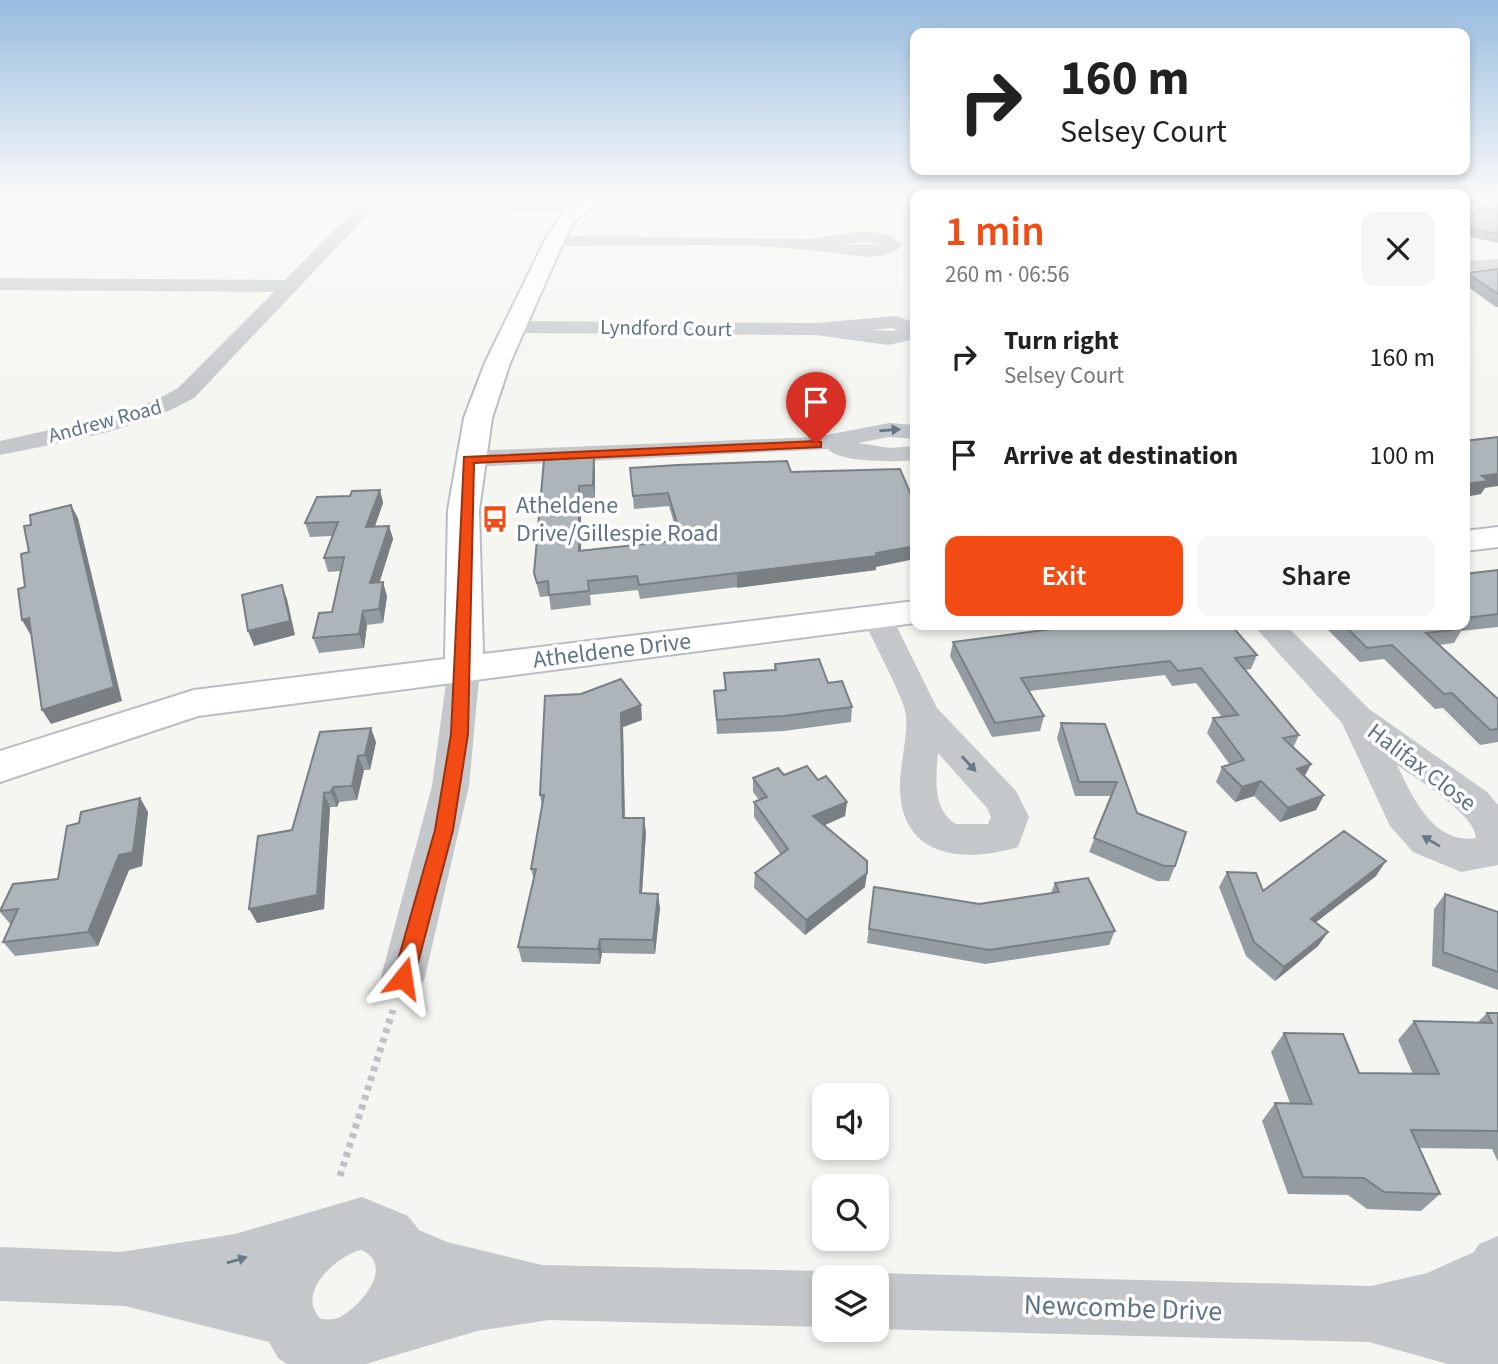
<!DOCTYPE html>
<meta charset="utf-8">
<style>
body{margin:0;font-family:"Source Sans 3",sans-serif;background:#f6f6f6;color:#222;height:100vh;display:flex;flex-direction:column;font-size:26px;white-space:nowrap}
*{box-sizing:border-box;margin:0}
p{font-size:23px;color:#767676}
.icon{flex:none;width:38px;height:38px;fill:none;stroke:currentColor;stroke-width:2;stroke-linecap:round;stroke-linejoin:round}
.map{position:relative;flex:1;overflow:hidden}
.details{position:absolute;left:910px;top:189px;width:560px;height:441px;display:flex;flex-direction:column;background:#fff;border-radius:14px;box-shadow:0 4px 10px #0003}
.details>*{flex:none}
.top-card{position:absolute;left:910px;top:28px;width:560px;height:147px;border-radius:14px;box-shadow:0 4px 10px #0003;background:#fff;color:#222;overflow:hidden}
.controls{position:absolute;left:812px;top:1083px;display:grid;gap:14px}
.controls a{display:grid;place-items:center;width:77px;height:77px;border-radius:14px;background:#fff;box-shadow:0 4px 10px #0003;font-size:35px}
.pin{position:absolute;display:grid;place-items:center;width:60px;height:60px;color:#fff;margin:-72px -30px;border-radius:50% 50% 50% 0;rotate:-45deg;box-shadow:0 0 7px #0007}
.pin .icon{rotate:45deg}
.me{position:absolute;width:77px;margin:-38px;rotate:15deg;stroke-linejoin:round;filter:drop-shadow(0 0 5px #0008)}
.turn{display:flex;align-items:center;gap:24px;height:147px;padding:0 35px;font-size:32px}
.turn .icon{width:91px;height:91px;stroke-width:2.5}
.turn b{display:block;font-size:49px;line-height:60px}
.round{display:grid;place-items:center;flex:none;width:74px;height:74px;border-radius:14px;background:#f6f6f6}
.headline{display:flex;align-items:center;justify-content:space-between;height:119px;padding:0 35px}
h1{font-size:42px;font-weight:600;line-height:52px;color:#f24c14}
.cta{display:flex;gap:14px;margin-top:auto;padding:14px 35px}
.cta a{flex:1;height:80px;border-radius:14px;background:#f24c14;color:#fff;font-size:28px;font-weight:600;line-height:80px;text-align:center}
.cta a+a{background:#f6f6f6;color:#222}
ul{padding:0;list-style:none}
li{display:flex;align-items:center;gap:21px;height:98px;padding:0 35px}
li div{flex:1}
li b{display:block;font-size:26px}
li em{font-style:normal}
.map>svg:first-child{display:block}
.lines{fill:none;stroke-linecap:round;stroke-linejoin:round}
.secondary-casing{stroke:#b8bdc2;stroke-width:4}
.path{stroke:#c0c1c3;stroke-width:7;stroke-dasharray:5 5;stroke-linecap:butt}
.street{fill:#c4c8cb;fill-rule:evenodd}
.secondary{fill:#fff;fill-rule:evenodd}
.wall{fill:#959ca1}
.shaded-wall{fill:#797f83}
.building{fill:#adb5bb;stroke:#797f83;stroke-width:2}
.oneway{fill:#667888}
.route{fill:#f24c14;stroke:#9d310d;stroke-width:2}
.labels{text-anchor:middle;stroke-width:7;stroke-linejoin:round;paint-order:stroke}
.far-street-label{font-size:21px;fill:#617485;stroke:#fff}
.poi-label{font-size:24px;fill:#617485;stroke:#fff;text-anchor:start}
.street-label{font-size:24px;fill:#617485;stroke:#fff}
.near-street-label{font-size:28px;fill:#617485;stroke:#fff}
</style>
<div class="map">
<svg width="1498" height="1364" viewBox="0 0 1498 1364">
<rect width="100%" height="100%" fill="#f5f5f1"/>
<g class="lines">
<defs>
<path id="secondary" d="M576,197H588L593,205L575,221L566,236L510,363L492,418L479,510L483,654L915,601V623L198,716L0,782V751L194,690L445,659L448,510L464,418L485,363L547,236Z
M1498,527V547L1465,551V531Z"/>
</defs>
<!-- secondary casing -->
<use href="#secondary" class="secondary-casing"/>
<!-- path -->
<path class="path" d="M340,1176L393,1010"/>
<!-- street -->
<path class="street" d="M0,196L365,199L368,196H384L382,200L562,201L570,206L562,211L373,209L194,398C134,432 66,441 0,455V441L112,416L158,399L178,388L274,292L0,290V278L285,280L355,209L0,206Z
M865,231L891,236L902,245C888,262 859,256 841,254C748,240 650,247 556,246L547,241L556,236L811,239ZM865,242L881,245L844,244Z
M1498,259V269L1465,271V261Z
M896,316L915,323V339L888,345L816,335L516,333L506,327L516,321L816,323ZM893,328L898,331L870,330Z
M889,423L915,425V439L889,437L858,443L890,448L915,446V460C898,462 839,463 828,449L468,467L459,464L455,459L459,454L468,451L816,437Z
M877,607L888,610L892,617L937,708L1016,791L1029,817L1018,847C966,863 903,859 900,791C899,766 908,740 906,715C904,698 871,637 862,617L866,610ZM938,753L987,808L991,817L988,824H956C932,809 936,779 938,753Z
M1253,625H1286L1369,709L1487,792L1498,805V865L1461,872L1413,852L1390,826L1342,723ZM1397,765C1416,778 1476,815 1476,838C1433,845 1412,796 1397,765Z
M464,657L476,660L480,668L469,786L425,977L419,991L403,996L387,991L381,977L432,786L448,668L452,660Z
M362,1197L408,1216L419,1230L447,1242L542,1265L824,1271L839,1278H824V1327L549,1320L477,1331L366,1364H287L278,1358L269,1342L125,1306L0,1301V1247L121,1252L235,1234ZM361,1250C396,1265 361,1307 338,1318C333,1320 327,1319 321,1319C294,1294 337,1255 361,1250Z
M1498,1236V1364H1448L1369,1342L877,1329V1278H866L877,1273L1371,1286L1427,1273L1474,1252L1479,1244Z"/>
<!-- secondary -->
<use href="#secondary" class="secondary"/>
</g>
<!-- wall -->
<path class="wall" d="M1498,196V243L1465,236V221Z
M1498,269V307H1496L1465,285V278L1467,273Z
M544,460L595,470V499H581V550L679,540L669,506L634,509L630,468L791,472L876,567V570L640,599L638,590L590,595L591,605L551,610L549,596L540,597L534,573Z
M380,490L383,503L375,526H389L393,539L379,582L387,596L383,623L367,625L364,648L319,653L313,638L332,612L341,571L328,572L324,558L332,536L310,537L305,523L350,496Z
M1498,570V627L1461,631L1454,643L1439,645L1498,699V742L1480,745L1443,708L1435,709L1384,659L1360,662L1323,625H1465V574Z
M953,642L1257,655L1251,669L1245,670L1299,735L1293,748L1311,764L1304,777L1324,795L1316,810L1280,822L1254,796L1235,802L1216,782L1222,767L1230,765L1207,733L1213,718L1222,717L1196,683L1172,686L1165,675L1029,691L1044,716L1040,731L992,737L950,656Z
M775,664L828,683L852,707L851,722L784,731L717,734L714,691L725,690L724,673L774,670Z
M545,696L642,720L623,727L625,818L646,832L642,893L660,908L655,954L602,953L600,964L522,962L518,947L534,880L531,869L542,806L540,795Z
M1061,723L1105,724L1137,813L1175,866L1169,881H1157L1089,852L1111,796H1075L1057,738Z
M320,732L376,742L370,770H364L357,800L339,802L337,807H330L324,909L257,923L292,830Z
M784,775L818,780L847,802L845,816L824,825L865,887L805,935L754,888L755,873L781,855L754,817V802L759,800L753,792V778Z
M140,798L148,812L142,866L129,870L98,946L15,956L3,942L11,925L0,912L58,879L79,823Z
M1227,872L1263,891L1376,876L1316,922L1328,932L1318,946L1275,981L1246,956L1219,887Z
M1055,883L1115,931L1109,945L985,964L867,943L874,887L979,904L1051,893Z
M1445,894L1498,912V990L1432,966L1434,909Z
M1487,1013H1498V1162L1492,1149L1419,1148L1440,1194L1421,1211L1367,1209L1348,1195L1288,1194L1262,1121L1275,1103H1290L1271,1052L1284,1033L1359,1073L1413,1074L1398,1040L1414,1021L1478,1022Z"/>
<!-- shaded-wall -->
<path class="shaded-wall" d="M594,457L595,470V499L593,485Z
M1498,474V486L1485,488L1481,494L1465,497V484L1482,476Z
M579,486L581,499V564L579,551Z
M380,490L383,503L370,540L366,527Z
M71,505L78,518L122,701L51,724L42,710Z
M389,526L393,539L375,597L370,583Z
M915,546V559L876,567V570L737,588V574L876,553Z
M383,582L387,596L383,623L379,609Z
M282,585L287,599L295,635L254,646L248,631Z
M363,611L367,625L364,648L359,634Z
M29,618L37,632L30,634L22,620Z
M641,705L642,720L623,727L625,833L623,818L621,713Z
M371,728L376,742L370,770L365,755Z
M358,756L364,770L357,800L352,786Z
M1311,764L1303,779L1297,769Z
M1261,781L1254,796L1235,802L1242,787Z
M333,787L339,802L337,807L331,792Z
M324,793L330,807L324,909L257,923L249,909Z
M1324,795L1316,810L1280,822L1288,808Z
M140,798L148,812L142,866L129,870L98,946L88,932Z
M847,802L845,816L812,831L813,816Z
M644,818L646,832L641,907L640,893Z
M1386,861L1376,876L1302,933L1311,919Z
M867,873L865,887L805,935L806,920Z
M658,894L660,908L655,954L653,940Z
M1328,932L1318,946L1275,981L1284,967Z
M600,939L602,953L600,964L598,949Z"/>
<!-- building -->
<path class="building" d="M1497,196H1498V234L1465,228V221Z
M1498,269V294L1467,273Z
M1498,437V474L1482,476L1489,481L1465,484V441Z
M594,457L593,485L579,486V551L682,540L668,493L633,496L630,468L678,465L787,461L791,472L900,469L915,504V546L876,553L877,556L639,585L637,576L588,581L589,591L549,595L548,581L537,583L534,573L544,460Z
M380,490L366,527L389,526L370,583L383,582L379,609L363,611L359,634L313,638L319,613L332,612L344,557L324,558L338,522L305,523L317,497L350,496L352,491Z
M71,505L114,687L42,710L29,618L22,620L18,589L25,587L21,554L29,552L24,526L31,525L30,515Z
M1498,570V614L1465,618V574Z
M282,585L290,621L248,631L242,595Z
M1082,625H1231L1257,655L1235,658L1299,735L1283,738L1311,764L1297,769L1324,795L1288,808L1261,781L1242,787L1222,767L1244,760L1213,718L1238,715L1201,668L1178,671L1170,661L1021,678L1044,716L995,723L953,642Z
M1344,625H1458L1463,629L1426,633L1498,699V729L1490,730L1452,693L1444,694L1392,645L1367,648Z
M819,659L828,683L842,681L852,707L784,716L717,720L714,691L726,690L724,673L776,670L775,664Z
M621,679L641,705L621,713L623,818H644L640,893L658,894L653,940L600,939L598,949L518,947L536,869H531L544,795H540L545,696L581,694Z
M1061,723L1105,724L1137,813L1186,832L1175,866H1164L1094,838L1117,782H1079Z
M371,728L365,755L358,756L352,786L333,787L331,792L324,793L317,895L249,909L258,836L292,830L320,732Z
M807,766L818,780L826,776L847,802L813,816L867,861V873L806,920L755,873L788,849L754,802L767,797L753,778L778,768L784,775Z
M140,798L133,852L119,855L88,932L3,942L18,909L0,911L13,884L58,879L67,826L79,823L81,812Z
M1344,831L1386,861L1311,919L1328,932L1284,967L1254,942L1227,872L1256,873L1263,891Z
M1088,878L1115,931L989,950L869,929L874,887L979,904L1059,892L1055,883Z
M1445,894L1498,912V972L1443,952Z
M1487,1013H1498V1131L1411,1130L1440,1194L1384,1192L1364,1178L1303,1177L1275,1103L1312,1104L1284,1033L1343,1034L1359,1073L1439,1074L1414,1021L1492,1023Z"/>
<!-- one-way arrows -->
<defs><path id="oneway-solid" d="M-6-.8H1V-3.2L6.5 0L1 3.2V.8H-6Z" transform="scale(1.75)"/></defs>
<g class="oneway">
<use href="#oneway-solid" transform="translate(890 430) rotate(-4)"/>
<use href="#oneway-solid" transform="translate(969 764) rotate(47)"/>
<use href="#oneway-solid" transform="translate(1431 841) rotate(-149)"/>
<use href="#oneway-solid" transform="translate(237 1260) rotate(-16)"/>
</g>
<!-- sky -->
<linearGradient id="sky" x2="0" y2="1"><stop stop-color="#97bcde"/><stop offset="0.51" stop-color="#fafaf9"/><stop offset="1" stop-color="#fafaf9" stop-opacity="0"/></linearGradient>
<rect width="1498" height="387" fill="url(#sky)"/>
<!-- route -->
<path class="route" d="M816,441L821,442V447L474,463L468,734L453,830L414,978L411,984L403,987L396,984L393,978L435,830L451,734L464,457Z"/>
<!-- icons -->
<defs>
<symbol id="bus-bare" viewBox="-9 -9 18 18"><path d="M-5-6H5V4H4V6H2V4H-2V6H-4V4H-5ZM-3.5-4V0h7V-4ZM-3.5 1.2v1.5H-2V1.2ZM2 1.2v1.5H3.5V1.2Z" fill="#f24c14" stroke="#fff" stroke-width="2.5" paint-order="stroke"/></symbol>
</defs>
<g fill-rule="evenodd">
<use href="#bus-bare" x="476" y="500" width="38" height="38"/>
</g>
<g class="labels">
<!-- far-street labels -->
<g class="far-street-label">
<text transform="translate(666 328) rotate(1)" y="7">Lyndford Court</text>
<text transform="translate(105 421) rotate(-15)" y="7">Andrew Road</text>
</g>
<!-- poi labels -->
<g class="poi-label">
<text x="516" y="513">Atheldene<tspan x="516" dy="28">Drive/Gillespie Road</tspan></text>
</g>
<!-- street labels -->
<g class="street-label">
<text transform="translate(612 650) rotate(-7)" y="8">Atheldene Drive</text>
<text transform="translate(1422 767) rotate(37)" y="8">Halifax Close</text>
</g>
<!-- near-street labels -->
<g class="near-street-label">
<text transform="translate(1123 1307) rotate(2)" y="10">Newcombe Drive</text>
</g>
</g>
</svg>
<div class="controls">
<a><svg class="icon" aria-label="sound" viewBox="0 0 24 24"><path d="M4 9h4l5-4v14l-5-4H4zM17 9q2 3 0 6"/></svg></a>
<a><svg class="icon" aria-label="search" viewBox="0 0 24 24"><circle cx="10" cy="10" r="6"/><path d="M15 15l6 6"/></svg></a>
<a><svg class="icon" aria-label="layers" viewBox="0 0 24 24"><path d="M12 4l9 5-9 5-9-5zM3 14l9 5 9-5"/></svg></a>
</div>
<div class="pin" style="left:816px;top:444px;background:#d93025"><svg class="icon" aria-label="arrive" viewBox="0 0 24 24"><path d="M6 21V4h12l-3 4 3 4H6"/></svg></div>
<svg class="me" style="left:403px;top:978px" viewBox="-20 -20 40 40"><path d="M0-17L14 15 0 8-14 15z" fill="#f24c14" stroke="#fff" stroke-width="4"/></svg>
<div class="top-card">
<div class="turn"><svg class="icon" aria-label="right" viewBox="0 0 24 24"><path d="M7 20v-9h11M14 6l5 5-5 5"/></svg><div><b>160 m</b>Selsey Court</div></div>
</div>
<section class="details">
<div class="headline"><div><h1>1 min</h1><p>260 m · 06:56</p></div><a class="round"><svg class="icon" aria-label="close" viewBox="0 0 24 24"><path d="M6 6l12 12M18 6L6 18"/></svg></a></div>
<ul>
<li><svg class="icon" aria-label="right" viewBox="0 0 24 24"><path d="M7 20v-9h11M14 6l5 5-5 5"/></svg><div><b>Turn right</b><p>Selsey Court</p></div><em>160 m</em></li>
<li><svg class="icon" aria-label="arrive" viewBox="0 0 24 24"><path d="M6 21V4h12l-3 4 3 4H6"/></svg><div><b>Arrive at destination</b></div><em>100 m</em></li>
</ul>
<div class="cta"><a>Exit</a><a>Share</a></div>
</section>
</div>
